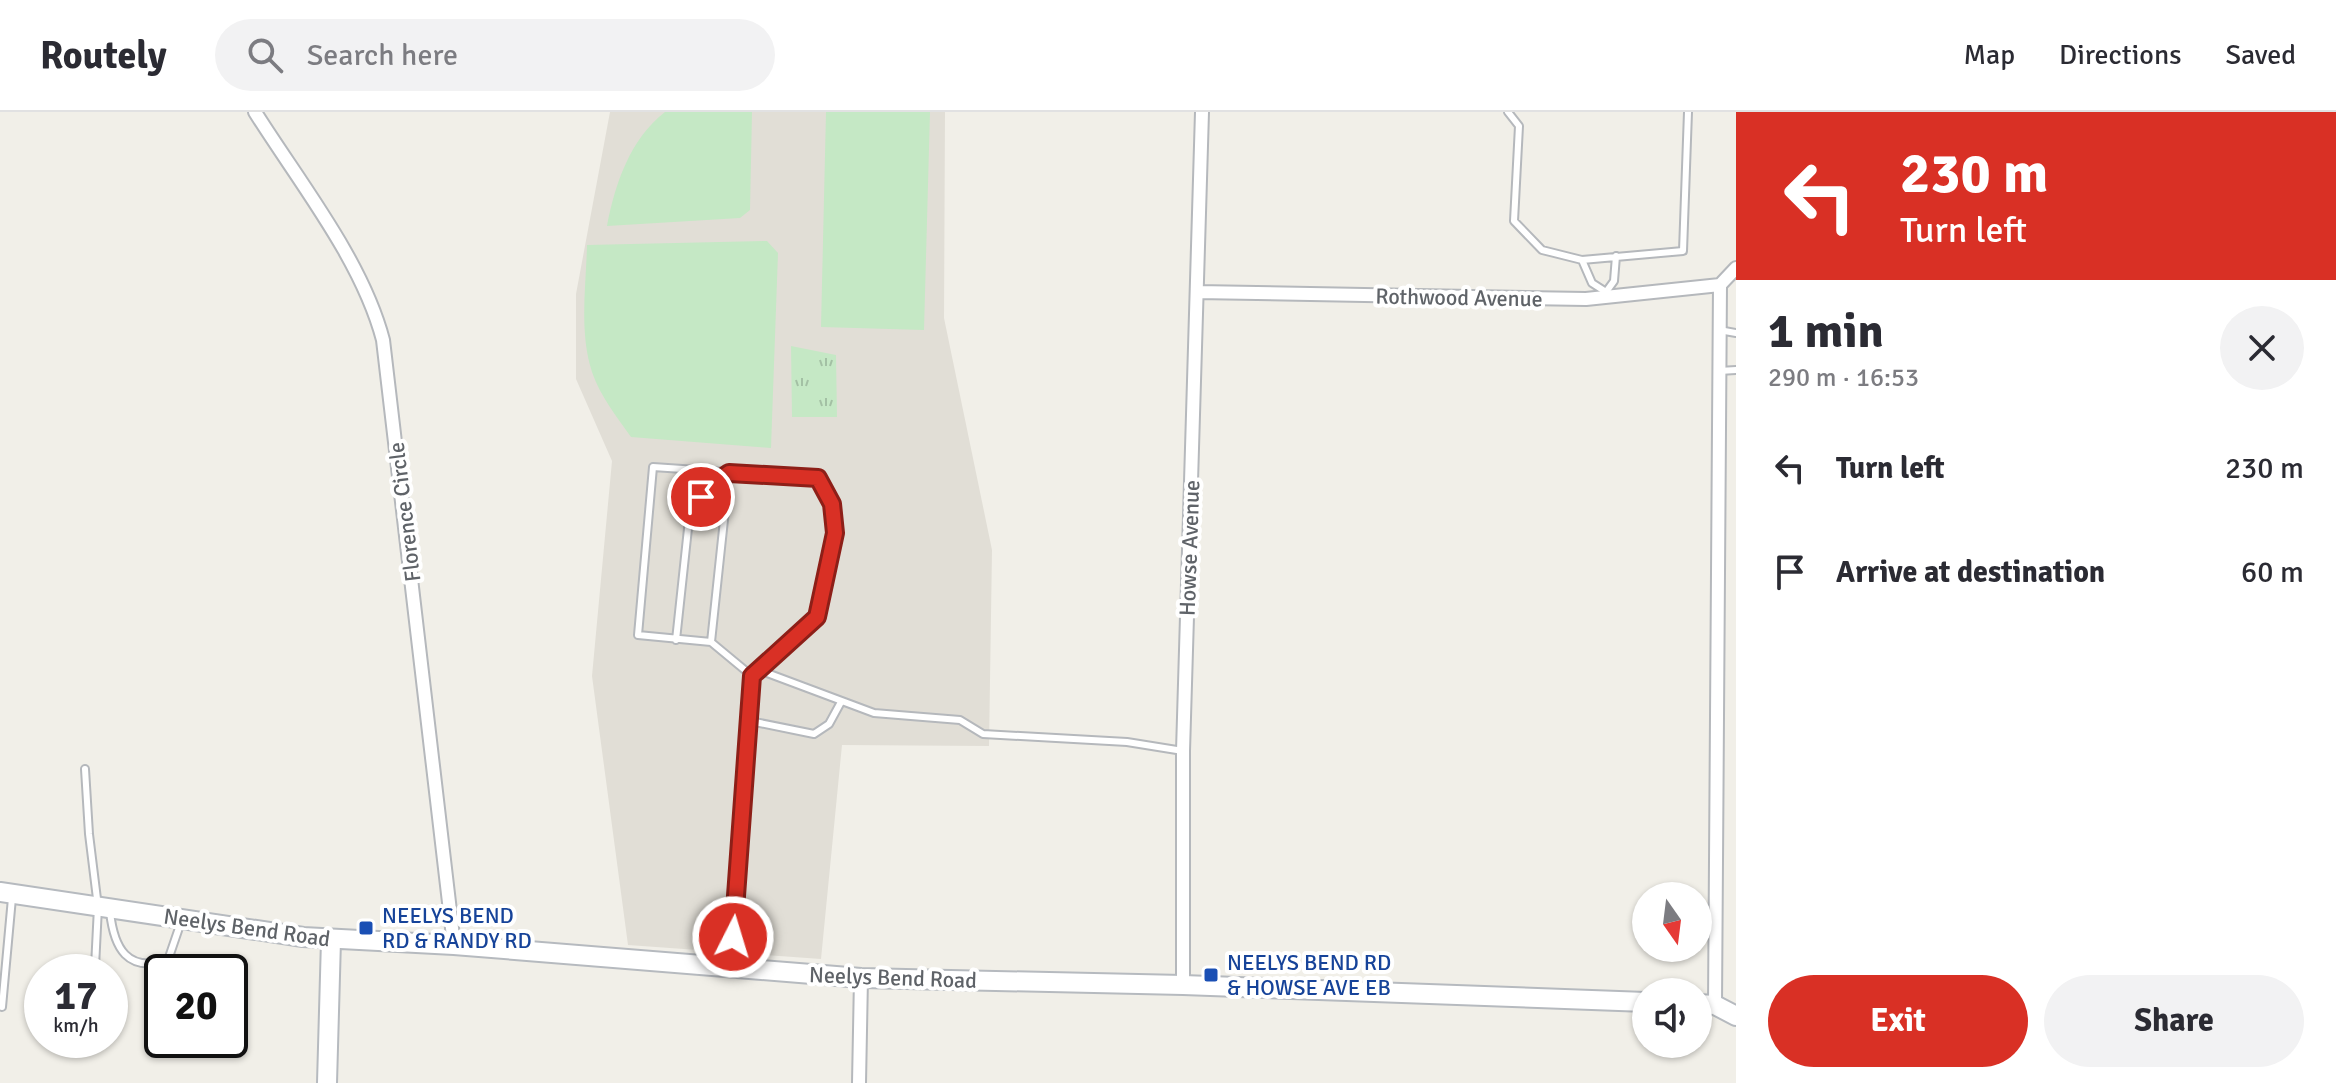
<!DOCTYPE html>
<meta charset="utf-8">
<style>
body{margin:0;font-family:Signika,sans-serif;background:#f2f2f3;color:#2b2b33;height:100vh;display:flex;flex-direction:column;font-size:30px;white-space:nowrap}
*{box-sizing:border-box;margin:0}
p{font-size:26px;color:#7c7c81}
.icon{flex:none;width:44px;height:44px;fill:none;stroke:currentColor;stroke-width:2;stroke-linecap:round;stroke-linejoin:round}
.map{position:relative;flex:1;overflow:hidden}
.details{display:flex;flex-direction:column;background:#fff;width:600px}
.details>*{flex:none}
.hud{background:#d93025;color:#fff;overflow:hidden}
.needle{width:52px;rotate:166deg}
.buttons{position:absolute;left:1632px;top:770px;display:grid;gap:16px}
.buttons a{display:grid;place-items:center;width:80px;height:80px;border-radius:50%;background:#fff;box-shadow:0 2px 6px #0004;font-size:40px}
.speed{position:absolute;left:24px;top:842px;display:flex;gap:16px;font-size:40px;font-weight:700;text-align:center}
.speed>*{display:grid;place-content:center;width:104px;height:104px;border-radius:50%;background:#fff;box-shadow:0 2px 6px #0004;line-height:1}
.speed small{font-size:20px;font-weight:400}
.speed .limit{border:4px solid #111;border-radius:12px;background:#fff;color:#111}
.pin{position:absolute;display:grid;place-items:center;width:68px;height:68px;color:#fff;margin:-34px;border:4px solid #fff;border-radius:50%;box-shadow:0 2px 8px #0007}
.me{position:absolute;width:88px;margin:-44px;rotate:5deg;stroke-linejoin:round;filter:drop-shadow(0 0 6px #0008)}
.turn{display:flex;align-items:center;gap:28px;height:168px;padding:0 32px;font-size:36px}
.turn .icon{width:104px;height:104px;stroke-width:2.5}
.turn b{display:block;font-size:56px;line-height:68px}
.round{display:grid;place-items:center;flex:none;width:84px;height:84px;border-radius:42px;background:#f2f2f3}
.summary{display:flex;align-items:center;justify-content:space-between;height:136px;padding:0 32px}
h1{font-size:48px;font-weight:700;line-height:60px}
.primary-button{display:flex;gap:16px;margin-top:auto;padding:16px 32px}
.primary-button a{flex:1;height:92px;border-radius:48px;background:#d93025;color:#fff;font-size:32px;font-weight:700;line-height:92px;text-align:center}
.primary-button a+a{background:#f2f2f3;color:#2b2b33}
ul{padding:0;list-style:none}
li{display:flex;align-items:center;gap:24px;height:104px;padding:0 32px}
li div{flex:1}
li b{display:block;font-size:30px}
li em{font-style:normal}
header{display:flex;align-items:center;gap:48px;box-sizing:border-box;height:112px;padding:0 40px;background:#fff;border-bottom:2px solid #e1e1e2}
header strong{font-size:38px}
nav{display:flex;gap:44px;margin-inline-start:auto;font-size:28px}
.search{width:560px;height:72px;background:#f2f2f3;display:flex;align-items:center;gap:20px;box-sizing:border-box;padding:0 28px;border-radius:44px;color:#7c7c81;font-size:30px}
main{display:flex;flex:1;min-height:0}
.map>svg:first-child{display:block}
.education{fill:#e1ded6}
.park{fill:url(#park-tufts)}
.garden{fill:#c5e8c5}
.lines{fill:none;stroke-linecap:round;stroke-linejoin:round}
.lane-casing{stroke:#b5b8bc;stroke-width:10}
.street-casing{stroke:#b5b8bc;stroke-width:16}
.secondary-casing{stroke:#b6babf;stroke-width:22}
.lane{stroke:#fff;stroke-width:6}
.street{stroke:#fff;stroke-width:12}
.secondary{stroke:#fff;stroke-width:18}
.route-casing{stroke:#8d1f18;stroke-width:20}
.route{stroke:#d93025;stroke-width:14}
.transit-dot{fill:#1a4fb4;stroke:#fff;stroke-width:3}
.labels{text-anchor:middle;stroke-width:8;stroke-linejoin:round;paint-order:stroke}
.street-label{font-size:22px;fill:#5f6368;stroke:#fff}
.transit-label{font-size:22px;fill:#164399;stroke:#fff;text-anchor:start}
</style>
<header>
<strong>Routely</strong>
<div class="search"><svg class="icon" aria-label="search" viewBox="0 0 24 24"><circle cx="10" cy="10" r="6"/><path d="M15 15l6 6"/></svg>Search here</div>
<nav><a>Map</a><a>Directions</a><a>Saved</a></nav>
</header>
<main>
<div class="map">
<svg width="1736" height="971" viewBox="0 0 1736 971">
<defs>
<pattern id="park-tufts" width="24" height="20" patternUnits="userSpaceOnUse" patternTransform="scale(2)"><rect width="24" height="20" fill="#c5e8c5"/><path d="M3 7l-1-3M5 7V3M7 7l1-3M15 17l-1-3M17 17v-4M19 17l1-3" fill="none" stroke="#a3c0a4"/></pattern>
</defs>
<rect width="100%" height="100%" fill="#f1efe8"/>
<!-- education -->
<path class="education" d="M610,0H945L944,206L992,438L989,634L842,633L821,847L628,833L592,564L612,349L576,267V182Z"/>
<!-- park -->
<path class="park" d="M791,234L836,243L837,305H792Z"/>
<!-- garden -->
<path class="garden" d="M665,0H752L750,98L740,106L607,114C615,72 630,27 665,0Z
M826,0H930L924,218L821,215Z
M767,129L778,141L771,336L631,325C617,305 600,284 592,260C579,220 586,175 587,133Z"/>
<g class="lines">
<defs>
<path id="lane" d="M1508,0L1519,14L1514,109L1542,138L1582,148L1683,139L1688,0
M1582,148L1592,171L1606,180L1607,186
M1606,180L1614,169L1616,144
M1719,218L1736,221
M1719,259L1736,258
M676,528L690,398L713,372L729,361
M711,530L729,361
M759,558L874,601L960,608L983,622L1127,630L1183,639
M750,609L814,622L829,612L841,590
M85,657L89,722L98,795L95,855
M110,800C114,836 127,861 168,848L181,810
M731,851L752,564L711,530L638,523L653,355L818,366L832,392L835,421L817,505L752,564
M2,895L12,786"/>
<path id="street" d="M255,0C299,70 362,148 383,228L454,833
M1720,173L1736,156
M1197,180L1586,187L1720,173
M1183,873V639L1202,0
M1715,893L1720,173
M859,971L861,866"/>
<path id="secondary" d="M0,780L303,825L454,833L861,866L1183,873L1646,890
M1698,892L1715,893L1736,904
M327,971L331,828"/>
</defs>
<!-- lane casing -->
<use href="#lane" class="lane-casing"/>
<!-- street casing -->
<use href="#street" class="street-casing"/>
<!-- secondary casing -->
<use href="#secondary" class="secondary-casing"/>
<!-- lane -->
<use href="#lane" class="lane"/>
<!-- street -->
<use href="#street" class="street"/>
<!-- secondary -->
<use href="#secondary" class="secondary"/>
</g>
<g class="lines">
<defs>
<path id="route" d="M701,385L713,372L729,361L818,366L832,392L835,421L817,505L752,564L733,825"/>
</defs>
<!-- route casing -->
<use href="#route" class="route-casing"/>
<!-- route -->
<use href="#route" class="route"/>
</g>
<!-- markers -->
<g class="transit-dot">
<rect x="358" y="808" width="16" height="16" rx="4"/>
<rect x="1203" y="855" width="16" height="16" rx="4"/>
</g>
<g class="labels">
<!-- street labels -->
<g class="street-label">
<text transform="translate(1459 185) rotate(1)" y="8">Rothwood Avenue</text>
<text transform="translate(404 400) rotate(-97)" y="8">Florence Circle</text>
<text transform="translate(1189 436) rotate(-88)" y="8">Howse Avenue</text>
<text transform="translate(247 815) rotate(8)" y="8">Neelys Bend Road</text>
<text transform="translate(893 865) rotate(2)" y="8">Neelys Bend Road</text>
</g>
<!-- transit labels -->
<g class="transit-label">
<text x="382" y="811">NEELYS BEND<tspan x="382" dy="25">RD &amp; RANDY RD</tspan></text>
<text x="1227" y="858">NEELYS BEND RD<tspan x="1227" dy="25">&amp; HOWSE AVE EB</tspan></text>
</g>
</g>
</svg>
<div class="buttons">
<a><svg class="needle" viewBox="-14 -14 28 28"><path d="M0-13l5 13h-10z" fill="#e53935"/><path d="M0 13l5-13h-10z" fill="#7c7c81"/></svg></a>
<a><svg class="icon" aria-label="sound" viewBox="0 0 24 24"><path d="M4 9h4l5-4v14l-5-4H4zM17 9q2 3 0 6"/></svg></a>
</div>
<div class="speed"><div>17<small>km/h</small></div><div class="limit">20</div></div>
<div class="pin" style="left:701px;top:385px;background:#d93025"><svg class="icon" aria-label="arrive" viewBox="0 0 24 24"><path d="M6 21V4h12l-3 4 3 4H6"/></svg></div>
<svg class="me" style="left:733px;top:825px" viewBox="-20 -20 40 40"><circle r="17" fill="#d93025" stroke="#fff" stroke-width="3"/><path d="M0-11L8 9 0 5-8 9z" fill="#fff"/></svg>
</div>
<section class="details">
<div class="hud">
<div class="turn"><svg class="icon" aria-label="left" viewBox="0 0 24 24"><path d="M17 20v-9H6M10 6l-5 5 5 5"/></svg><div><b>230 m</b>Turn left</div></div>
</div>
<div class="summary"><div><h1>1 min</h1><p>290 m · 16:53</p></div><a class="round"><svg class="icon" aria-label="close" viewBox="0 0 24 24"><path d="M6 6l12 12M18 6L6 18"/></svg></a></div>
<ul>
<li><svg class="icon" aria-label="left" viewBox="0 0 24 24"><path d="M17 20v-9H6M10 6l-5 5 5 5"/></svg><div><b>Turn left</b></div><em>230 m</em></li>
<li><svg class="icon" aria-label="arrive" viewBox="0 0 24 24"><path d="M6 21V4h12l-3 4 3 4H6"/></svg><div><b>Arrive at destination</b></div><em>60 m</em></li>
</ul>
<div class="primary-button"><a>Exit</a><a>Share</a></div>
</section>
</main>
